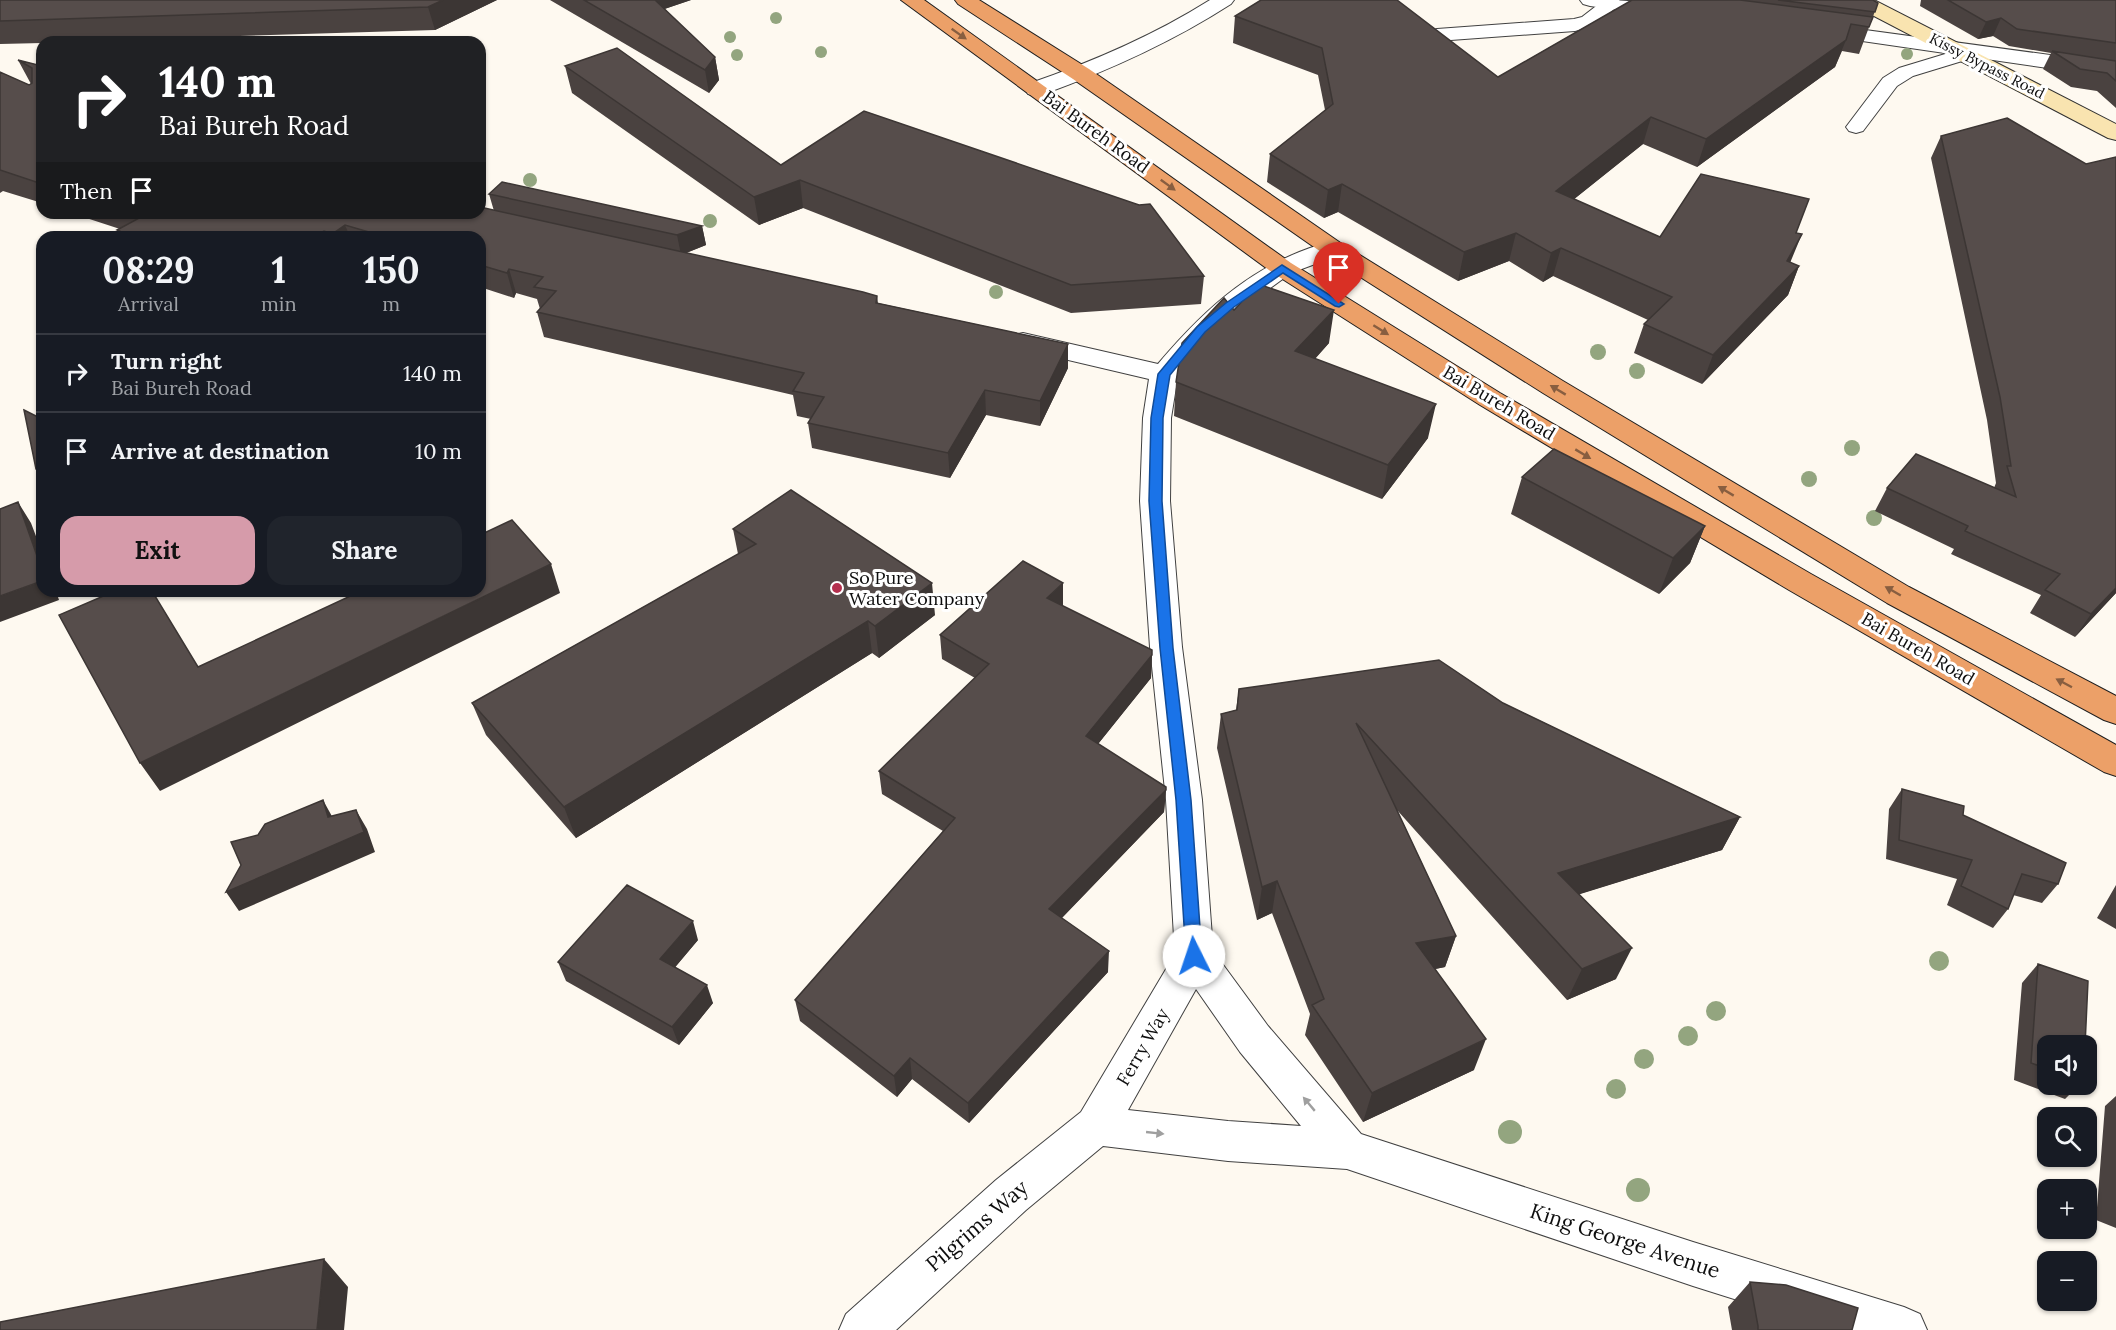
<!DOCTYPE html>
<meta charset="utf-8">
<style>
body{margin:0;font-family:Lora,serif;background:#20242c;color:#f1f3f6;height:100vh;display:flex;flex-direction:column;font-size:22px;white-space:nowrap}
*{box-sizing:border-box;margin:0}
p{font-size:20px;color:#9ea1a6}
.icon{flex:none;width:33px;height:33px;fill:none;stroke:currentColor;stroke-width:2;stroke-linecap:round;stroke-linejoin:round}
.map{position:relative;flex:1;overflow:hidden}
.side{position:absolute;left:36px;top:231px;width:450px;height:366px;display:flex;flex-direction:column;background:#171b24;border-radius:18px;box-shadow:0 2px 4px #0004}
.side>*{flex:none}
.banner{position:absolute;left:36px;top:36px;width:450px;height:183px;border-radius:18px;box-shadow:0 2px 4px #0004;background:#202124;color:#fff;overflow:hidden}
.controls{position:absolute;left:2037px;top:1035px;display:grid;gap:12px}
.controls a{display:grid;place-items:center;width:60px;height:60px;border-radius:12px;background:#171b24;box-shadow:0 2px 4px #0004;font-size:30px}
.pin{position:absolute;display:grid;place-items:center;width:51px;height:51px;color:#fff;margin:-62px -26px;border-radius:50% 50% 50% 0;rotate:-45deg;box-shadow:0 0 6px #0007}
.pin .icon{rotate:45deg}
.me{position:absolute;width:66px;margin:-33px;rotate:356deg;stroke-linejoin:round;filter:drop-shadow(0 0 4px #0008)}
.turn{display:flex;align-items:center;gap:21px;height:126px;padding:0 24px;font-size:27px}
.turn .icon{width:78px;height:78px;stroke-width:2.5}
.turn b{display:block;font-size:42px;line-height:51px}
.then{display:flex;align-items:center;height:57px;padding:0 24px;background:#0003;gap:12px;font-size:22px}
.eta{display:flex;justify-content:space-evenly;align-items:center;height:102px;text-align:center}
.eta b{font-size:36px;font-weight:700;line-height:42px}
.button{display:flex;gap:12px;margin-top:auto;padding:12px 24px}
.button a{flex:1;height:69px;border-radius:18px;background:#d69baa;color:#111;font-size:24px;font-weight:700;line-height:69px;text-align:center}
.button a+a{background:#20242c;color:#f1f3f6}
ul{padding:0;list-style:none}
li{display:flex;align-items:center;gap:18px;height:78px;padding:0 24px;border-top:2px solid #363941}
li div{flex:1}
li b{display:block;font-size:22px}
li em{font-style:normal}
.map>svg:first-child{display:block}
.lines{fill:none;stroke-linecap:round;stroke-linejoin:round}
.service-casing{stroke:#414141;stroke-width:2}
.minor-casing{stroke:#414141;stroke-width:2}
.secondary-casing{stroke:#303030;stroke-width:2}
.trunk-casing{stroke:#1f1f1f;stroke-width:2}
.service{fill:#fff;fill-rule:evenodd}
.minor{fill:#fff;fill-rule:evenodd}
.secondary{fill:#f9e4b0;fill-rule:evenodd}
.trunk{fill:#eca068;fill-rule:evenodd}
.tree{fill:#93a57f}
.wall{fill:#4a4240}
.shaded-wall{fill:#3c3634}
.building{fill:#564d4b;stroke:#3c3634;stroke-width:1.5}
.oneway{fill:#885e40}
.oneway2{fill:#9f9f9f}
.route{fill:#1a73e8;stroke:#114b97;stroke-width:1.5}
.poi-dot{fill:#b4304e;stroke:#fff;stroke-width:2}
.labels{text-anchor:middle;stroke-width:6;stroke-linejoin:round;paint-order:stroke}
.far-street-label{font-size:15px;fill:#0e0e0e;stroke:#fff}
.street-label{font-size:18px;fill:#0e0e0e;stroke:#fff}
.poi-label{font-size:18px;fill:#0e0e0e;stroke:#fff;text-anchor:start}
.near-street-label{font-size:21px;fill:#0e0e0e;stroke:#fff}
</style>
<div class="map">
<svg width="2116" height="1330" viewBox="0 0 2116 1330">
<rect width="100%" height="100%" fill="#fef9f0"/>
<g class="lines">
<defs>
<path id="service" d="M1604,0H1619L1621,3L1596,25L1575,31L1437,41L1430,39L1427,35L1430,31L1437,29L1574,19L1582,17Z
M1965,48L1972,50L1975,54L1972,58L1913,76L1897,86L1863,131L1856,133L1849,131L1846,127L1883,78L1899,68Z"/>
<path id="minor" d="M1210,0H1234L1231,4C1172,42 1110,70 1044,94L1036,96L1028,94L1025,89L1028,84C1092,62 1153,36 1210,0Z
M1580,0C1612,0 1644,0 1675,7L1678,11L1675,15L1668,17L1590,6L1583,4Z
M1821,24L2116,64V78L1814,34L1810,30L1814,26Z
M1333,241L1342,244L1346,249L1342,254L1291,273L1239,311L1210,336L1178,375L1171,418L1170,501L1182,647L1202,800L1213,951L1268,1026L1361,1134L1693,1242L1904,1307L1920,1314L1927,1330H1832L1693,1286L1347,1169L1228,1161L1103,1146L1026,1210L896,1330H839L846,1314L996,1180L1081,1112L1175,954L1166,800L1150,647L1140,501L1143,418L1149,379L1013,347L1010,341L1013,335L1023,333L1158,364C1206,307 1258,260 1333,241ZM1196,989L1240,1052L1301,1126L1228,1121L1128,1110Z"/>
<path id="secondary" d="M1848,0H1874L2116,124V140L2108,138L1851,4Z"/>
<path id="trunk" d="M901,0H924L1291,263L1500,393L1811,574L2116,745V776L2104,772L1789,590L1480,405L1273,273Z
M955,0H979L1089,69L1342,244L1563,381L1909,587L2116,696V724L2104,720L1887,603L1543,393L1324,254L1073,79L958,4Z"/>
</defs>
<!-- service casing -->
<use href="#service" class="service-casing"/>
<!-- minor casing -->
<use href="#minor" class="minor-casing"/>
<!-- secondary casing -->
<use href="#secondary" class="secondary-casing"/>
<!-- trunk casing -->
<use href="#trunk" class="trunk-casing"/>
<!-- service -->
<use href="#service" class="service"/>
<!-- minor -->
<use href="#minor" class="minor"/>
<!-- secondary -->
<use href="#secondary" class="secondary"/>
<!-- trunk -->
<use href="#trunk" class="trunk"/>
</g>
<!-- trees -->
<g class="tree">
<circle cx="776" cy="18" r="6"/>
<circle cx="730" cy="37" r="6"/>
<circle cx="821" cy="52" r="6"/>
<circle cx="1907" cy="54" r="6"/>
<circle cx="737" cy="55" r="6"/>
<circle cx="530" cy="180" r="7"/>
<circle cx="710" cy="221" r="7"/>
<circle cx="996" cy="292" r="7"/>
<circle cx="1598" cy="352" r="8"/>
<circle cx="1637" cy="371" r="8"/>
<circle cx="1852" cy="448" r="8"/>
<circle cx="1809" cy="479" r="8"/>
<circle cx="1874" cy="518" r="8"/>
<circle cx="1939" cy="961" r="10"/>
<circle cx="1716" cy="1011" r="10"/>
<circle cx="1688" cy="1036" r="10"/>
<circle cx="1644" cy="1059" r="10"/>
<circle cx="1616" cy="1089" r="10"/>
<circle cx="1510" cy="1132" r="12"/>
<circle cx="1638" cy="1190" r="12"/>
</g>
<!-- wall -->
<path class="wall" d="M0,0H497L435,30L42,42V43L0,44Z
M550,0H691L664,9L715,57L719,80L709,93Z
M1632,0H1873L1878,3L1859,54L1842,51L1835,67L1697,167L1643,144L1574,199L1660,237L1796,233L1790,263L1799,266L1788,295L1702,384L1634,353L1644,324L1648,320L1553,276L1543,282L1509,261L1458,281L1338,212L1324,218L1267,182L1270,154L1325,110L1318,75L1233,43L1235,16L1498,77Z
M1921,0H2116V108L2097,91L2071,87L2043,69L2051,53L2009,46L1993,36L1978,39L1920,6Z
M18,60L42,66V203L3,191L0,193V72L29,85L31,84Z
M565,66L781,165L1204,276L1201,304L1071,313L803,208L759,225L572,93Z
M1941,136L2116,593L2075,637L2030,613L2041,595L1951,554L1954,549L1875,511L1887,488H1994L1996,483L1987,420L1931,158Z
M489,194L702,226L706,245L686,253L877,296L878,303L1068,344V368L1040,426L986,415L950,478L812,448L808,423L811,419L797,416L793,395L544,337L537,312L540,309L537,299L516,293L514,298L480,287V237H120L117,230L120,229L71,213H480L494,211Z
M1234,310L1329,343L1315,359L1428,438L1382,499L1174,416L1176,382Z
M42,419V478L36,469Z
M1522,477L1705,526L1690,563L1659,594L1511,514Z
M733,529L935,615L879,658L872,653L576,838L486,735L472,703L738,554Z
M1063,606L1152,655L1151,678L1098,744L1166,790L1164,812L1062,918L1108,972L969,1123L912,1079L897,1097L800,1021L795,1000L943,831L882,794L879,771L975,678L942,659L940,635Z
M1239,689L1503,703L1740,817L1722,850L1579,894L1616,979L1567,1000L1397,810L1456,936L1445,967L1435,969L1474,1070L1363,1122L1305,1035L1310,1014L1272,913L1257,920L1217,748L1221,714L1236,710Z
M1902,789L1963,815L2058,884L2042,903L2013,895L2008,909L1993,928L1947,905L1957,879L1886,859L1889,809Z
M2116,885V929L2097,918Z
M698,940L675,967L713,1003L679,1045L566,981L558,962Z
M2038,964L2048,1046V1084H2080L2065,1099L2014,1080L2022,983Z
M2116,1096V1228L2096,1220L2105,1106Z
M1750,1282L1852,1330H1732L1728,1307Z"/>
<!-- shaded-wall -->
<path class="shaded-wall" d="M443,0H497L435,30L428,7Z
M647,0H691L650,14Z
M2001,18L1993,36L1978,39L1986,22Z
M1846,40L1835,67L1697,167L1706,139Z
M715,57L719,80L709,93L705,70Z
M1651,117L1643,144L1548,220L1556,191Z
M800,180L803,208L759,225L754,197Z
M1342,184L1338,212L1324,218L1328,190Z
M345,225L350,237H333L332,234Z
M702,226L706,245L681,255L677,235Z
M324,231L326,237H313Z
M1516,233L1509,261L1458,281L1464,252Z
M1802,234L1790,263L1787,261Z
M1561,248L1553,276L1543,282L1551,253Z
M1799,266L1788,295L1702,384L1713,355Z
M509,269L516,293L514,298L507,273Z
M1334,310L1329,343L1291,385L1295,351Z
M1068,344V368L1040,426V401Z
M985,390L986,415L950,478L948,453Z
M1436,404L1428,438L1382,499L1388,465Z
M18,502L31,523L42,552V570Z
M1705,526L1690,563L1659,594L1673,558Z
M551,564L560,593L160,791L140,763Z
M42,581V591H56L59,600L0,622V596Z
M932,583L935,615L879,658L875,626Z
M1063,583V606L1047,598Z
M2116,588V593L2075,637L2091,614Z
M868,621L872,653L576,838L564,807Z
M1152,655L1151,678L1086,759V736Z
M1166,790L1164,812L1049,931V909Z
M323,800L334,820L328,817Z
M356,810L367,829L375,852L239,911L226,892Z
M1740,817L1722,850L1545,905L1558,873Z
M1277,881L1272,913L1257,920L1262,887Z
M693,921L698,940L667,977L660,959Z
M1456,936L1445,967L1406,975L1416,943Z
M1632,948L1616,979L1567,1000L1582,969Z
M1109,951L1108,972L969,1123L968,1103Z
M707,985L713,1003L679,1045L672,1027Z
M1486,1039L1474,1070L1363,1122L1372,1093Z
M910,1058L912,1079L897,1097L894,1076Z
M324,1259L348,1287L344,1330H317Z"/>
<!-- building -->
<path class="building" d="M0,0H443L428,7L0,21Z
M584,0H655L715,57L705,70Z
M1261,0H1397L1498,77L1632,0H1740L1873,17L1869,27L1851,24L1846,40L1706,139L1651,117L1556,191L1660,237L1701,174L1809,199L1796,233L1802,234L1787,261L1799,266L1713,355L1644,324L1672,297L1561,248L1551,253L1516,233L1464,252L1342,184L1328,190L1270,154L1333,104L1322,48L1235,16Z
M1778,0H1873L1878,3L1875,12Z
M1948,0H2116V43L2017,29L2001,18L1986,22Z
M617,48L781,165L864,111L1139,205L1150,204L1204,276L1071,285L800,180L754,197L565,66Z
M2052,51L2116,61V81L2107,73L2080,69Z
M18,60L42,66V184L0,170V72L29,85L32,83V68Z
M2007,118L2086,164L2116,157V588L2091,614L2045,590L2060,574L1965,531L1968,526L1887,488L1916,454L2016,497L2007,466H2011L2000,397L1941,136Z
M502,182L702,226L677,235L489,194Z
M480,207L863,292L877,296L876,303L1068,344L1040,401L985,390L948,453L808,423L824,397L793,391L804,373L537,312L556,291L534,287L543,277L509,269L507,273L480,265V237H386L345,225L332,234L324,231L313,237H133L117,230L143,216L134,213H480Z
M1258,284L1334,310L1295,351L1436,404L1388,465L1176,382L1182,343L1224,298L1234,310Z
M24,410L42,419V469H36Z
M1554,449L1705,526L1673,558L1522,477Z
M791,490L932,583L875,626L868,621L564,807L472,703L756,544L733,529Z
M18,502L42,570V581L0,596V509Z
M512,520L551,564L140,763L59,615L115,591H152L198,667L361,591H480V535Z
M1023,561L1063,583L1047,598L1152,650V655L1086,736L1166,787V790L1049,909L1109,951L968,1103L910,1058L894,1076L795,1000L955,818L879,771L989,664L940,635Z
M1439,660L1503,703L1740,817L1558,873L1632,948L1582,969L1356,723L1456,936L1416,943L1486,1039L1372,1093L1312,1005L1324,999L1277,881L1262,887L1221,714L1237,710L1239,689Z
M1902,789L1964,806L1963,815L2066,863L2058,884L2022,874L2008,909L1961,886L1972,860L1899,840Z
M323,800L328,817L356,810L364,832L226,892L241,865L231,842L258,835L265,824Z
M627,885L693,921L660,959L707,985L672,1027L558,962Z
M2038,964L2088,981L2085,1046H2048V1069L2031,1063Z
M324,1259L317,1330H0V1322Z
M1750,1282L1786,1285L1858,1308L1852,1330H1758V1326Z"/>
<!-- one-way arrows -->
<defs><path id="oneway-solid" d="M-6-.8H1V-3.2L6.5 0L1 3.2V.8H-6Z" transform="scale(1.5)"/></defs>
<g class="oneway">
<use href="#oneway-solid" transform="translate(959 34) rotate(35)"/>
<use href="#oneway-solid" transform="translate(1168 185) rotate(36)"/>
<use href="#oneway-solid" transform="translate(1381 330) rotate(32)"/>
<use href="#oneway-solid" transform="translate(1558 390) rotate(-149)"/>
<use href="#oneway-solid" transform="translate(1583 454) rotate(31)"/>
<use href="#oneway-solid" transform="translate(1726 491) rotate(-149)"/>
<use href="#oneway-solid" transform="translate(1893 591) rotate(-150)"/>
<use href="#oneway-solid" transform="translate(2064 683) rotate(-152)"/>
</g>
<g class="oneway2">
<use href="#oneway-solid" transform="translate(1309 1104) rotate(-130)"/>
<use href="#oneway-solid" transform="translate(1155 1133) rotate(6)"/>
</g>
<!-- route -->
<path class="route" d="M1282,265L1344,304L1339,307L1335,306L1283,273L1234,307L1205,332L1170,375L1163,418L1162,501L1173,648L1191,800L1202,956L1200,961L1194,963L1188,961L1186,956L1176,800L1160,648L1149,501L1151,418L1158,374L1197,327L1226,303Z"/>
<!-- markers -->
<circle class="poi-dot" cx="837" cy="588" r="6"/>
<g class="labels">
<!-- far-street labels -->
<g class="far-street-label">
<text transform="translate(1987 66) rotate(27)" y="5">Kissy Bypass Road</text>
</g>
<!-- street labels -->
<g class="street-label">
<text transform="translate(1096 132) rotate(36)" y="6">Bai Bureh Road</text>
<text transform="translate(1499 403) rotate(31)" y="6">Bai Bureh Road</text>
<text transform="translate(1918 649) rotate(30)" y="6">Bai Bureh Road</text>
<text transform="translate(1143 1047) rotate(-60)" y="6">Ferry Way</text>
</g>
<!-- poi labels -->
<g class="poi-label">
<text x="849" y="584">So Pure<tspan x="849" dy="21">Water Company</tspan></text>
</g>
<!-- near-street labels -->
<g class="near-street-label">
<text transform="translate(977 1226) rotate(-41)" y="7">Pilgrims Way</text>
<text transform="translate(1625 1241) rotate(18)" y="7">King George Avenue</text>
</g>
</g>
</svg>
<div class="controls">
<a><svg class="icon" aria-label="sound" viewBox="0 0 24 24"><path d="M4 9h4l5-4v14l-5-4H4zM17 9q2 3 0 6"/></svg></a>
<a><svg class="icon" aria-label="search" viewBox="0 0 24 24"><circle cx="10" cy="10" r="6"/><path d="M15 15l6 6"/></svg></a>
<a>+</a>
<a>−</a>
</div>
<div class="pin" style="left:1339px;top:304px;background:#d93025"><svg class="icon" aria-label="arrive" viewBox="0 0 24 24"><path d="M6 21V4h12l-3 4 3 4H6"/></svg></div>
<svg class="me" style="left:1194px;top:956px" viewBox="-20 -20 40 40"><circle r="19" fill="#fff"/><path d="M0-13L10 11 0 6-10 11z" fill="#1a73e8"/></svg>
<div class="banner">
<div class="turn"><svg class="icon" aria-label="right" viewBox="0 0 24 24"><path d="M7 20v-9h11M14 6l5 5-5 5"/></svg><div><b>140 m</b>Bai Bureh Road</div></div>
<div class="then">Then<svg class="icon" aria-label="arrive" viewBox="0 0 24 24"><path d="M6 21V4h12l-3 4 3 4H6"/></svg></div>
</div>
<section class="side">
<div class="eta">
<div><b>08:29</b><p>Arrival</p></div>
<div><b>1</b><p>min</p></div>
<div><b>150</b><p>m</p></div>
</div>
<ul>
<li><svg class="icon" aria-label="right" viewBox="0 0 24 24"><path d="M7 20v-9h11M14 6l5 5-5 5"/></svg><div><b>Turn right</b><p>Bai Bureh Road</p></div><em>140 m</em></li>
<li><svg class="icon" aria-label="arrive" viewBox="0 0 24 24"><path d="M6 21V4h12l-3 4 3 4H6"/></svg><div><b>Arrive at destination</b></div><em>10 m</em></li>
</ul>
<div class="button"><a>Exit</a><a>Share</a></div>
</section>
</div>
